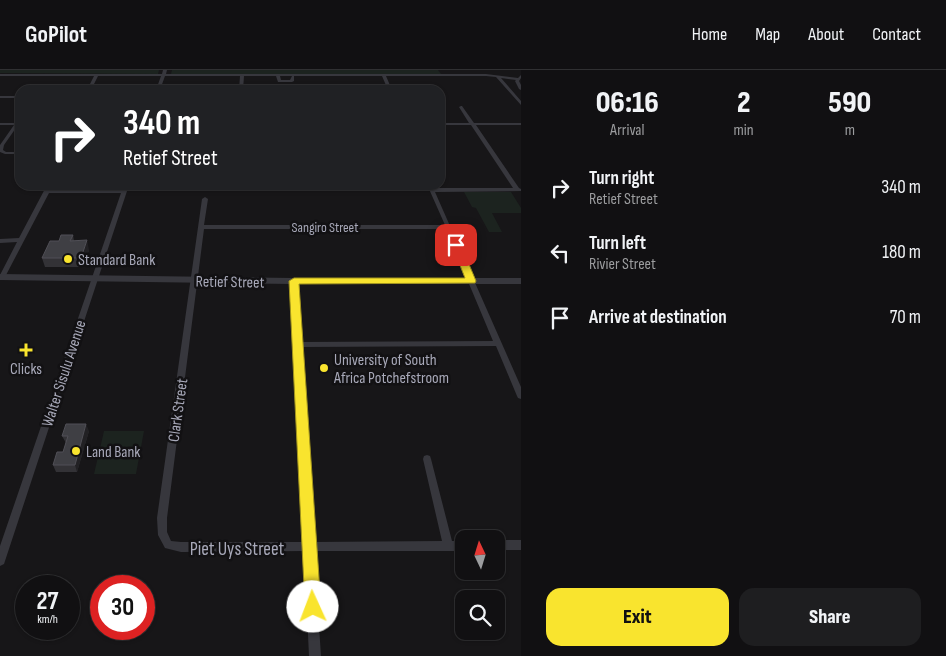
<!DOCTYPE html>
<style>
body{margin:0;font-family:"Sofia Sans Condensed",sans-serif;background:#1e1e20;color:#f1f3f6;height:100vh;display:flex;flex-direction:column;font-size:19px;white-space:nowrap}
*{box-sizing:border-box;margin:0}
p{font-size:16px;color:#9c9d9f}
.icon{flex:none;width:28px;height:28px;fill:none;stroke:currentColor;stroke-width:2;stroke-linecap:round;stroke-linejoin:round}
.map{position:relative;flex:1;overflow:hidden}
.details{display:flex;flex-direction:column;background:#111012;width:425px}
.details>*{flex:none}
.guide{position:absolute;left:15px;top:15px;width:430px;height:105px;border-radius:15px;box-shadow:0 1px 4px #0004,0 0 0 1px #303032;background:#202124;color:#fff;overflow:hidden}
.needle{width:32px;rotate:356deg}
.tools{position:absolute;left:455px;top:460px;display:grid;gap:10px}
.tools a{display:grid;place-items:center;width:50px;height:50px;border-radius:10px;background:#111012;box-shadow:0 1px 4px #0004,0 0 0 1px #303032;font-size:25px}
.speed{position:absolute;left:15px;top:505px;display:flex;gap:10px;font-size:25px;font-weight:700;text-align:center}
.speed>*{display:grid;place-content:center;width:65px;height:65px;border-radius:50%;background:#111012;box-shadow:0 1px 4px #0004,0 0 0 1px #303032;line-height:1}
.speed small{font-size:12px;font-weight:400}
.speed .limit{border:8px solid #d22;background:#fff;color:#111}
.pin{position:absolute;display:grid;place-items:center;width:42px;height:42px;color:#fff;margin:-21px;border-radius:10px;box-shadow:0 2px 8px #0006}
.me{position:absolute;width:55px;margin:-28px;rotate:358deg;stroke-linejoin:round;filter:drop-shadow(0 0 4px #0008)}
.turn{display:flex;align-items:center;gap:18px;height:105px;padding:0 25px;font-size:22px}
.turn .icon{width:65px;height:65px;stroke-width:2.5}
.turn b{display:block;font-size:35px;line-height:42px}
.eta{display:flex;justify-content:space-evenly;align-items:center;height:85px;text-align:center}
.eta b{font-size:30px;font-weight:800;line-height:35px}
.button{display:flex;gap:10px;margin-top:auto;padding:10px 25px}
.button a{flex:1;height:58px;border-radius:15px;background:#f9e42e;color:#111;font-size:20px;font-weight:800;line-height:58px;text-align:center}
.button a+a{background:#1e1e20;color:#f1f3f6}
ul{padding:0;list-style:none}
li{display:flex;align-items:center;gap:15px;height:65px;padding:0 25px}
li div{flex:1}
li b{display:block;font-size:19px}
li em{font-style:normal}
header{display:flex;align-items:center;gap:30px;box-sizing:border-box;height:70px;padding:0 25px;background:#111012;border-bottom:1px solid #303032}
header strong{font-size:24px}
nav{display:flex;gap:28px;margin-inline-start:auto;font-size:18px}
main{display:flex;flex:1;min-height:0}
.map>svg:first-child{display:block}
.green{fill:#1c231f}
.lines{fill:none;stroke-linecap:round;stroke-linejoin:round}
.minor{fill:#37373d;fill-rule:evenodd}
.tertiary{fill:#37373d;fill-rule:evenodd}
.wall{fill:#333236}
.shaded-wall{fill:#222124}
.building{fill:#3f3f44;stroke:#504f56}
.route{fill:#f9e42e;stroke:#a2941e}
.poi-dot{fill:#f9e42e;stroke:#121113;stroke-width:2}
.labels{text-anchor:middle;stroke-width:5;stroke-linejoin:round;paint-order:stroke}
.far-street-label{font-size:14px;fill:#a8a9b9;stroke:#121113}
.poi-label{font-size:16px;fill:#a8a9b9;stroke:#121113;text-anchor:start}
.street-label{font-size:16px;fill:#a8a9b9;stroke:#121113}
.near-street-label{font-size:19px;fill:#a8a9b9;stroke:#121113}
</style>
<header>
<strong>GoPilot</strong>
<nav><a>Home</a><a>Map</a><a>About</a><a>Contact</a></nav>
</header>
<main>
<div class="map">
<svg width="521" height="586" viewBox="0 0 521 586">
<rect width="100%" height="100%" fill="#171618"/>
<!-- green -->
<path class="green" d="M0,0H159L158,4L0,3Z
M172,0H438L441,4H171Z
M464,122H511L521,138V143H492L502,162H489L476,138L472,137Z
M104,361H144L136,404H94Z"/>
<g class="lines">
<!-- minor -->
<path class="minor" d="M163,0H167L166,4H486L518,8L521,5V8L519,11L521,15V20L519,19L515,11L516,10L501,8L521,31V35L496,7L486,6H386L392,20H388L382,6H294V11L292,12H278L276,6H244L243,20H239L240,6H165L160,20H156L161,6H98L91,20H87L94,6H0V4H162ZM280,6H292L290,10H281Z
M0,26H20V28H0Z
M461,36H462L474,53H521V55H476L519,118L521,119V121L435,122L521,317V329L518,328L517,326L496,276L301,277L313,472L442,471L423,389L424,386L427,385L430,386L431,389L452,471H464V481H314L321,586H309L304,481L181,482L165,478L158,465L157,448L202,129L205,127L208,129L204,155H445L429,119H301L288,115H433L434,118H513L471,55H440V53H469L459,37ZM204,159H446L493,271L300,272L296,211L293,209L291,210L290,211L303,472H181L171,471L167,462V448Z
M0,53H20V55H18L4,75L3,80L6,82H20V84H5L0,82V75L14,55H0Z
M47,115H53L50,119H122L123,115H129L5,491L4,494L0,496V476L121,123H49L5,207L4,208H0V205L17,172L0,173V169L19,168Z
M496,470H521V480H496Z"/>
<!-- tertiary -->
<path class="tertiary" d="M0,204L293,208H521V214H293L0,210Z"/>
</g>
<!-- wall -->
<path class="wall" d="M73,165L74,171L89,180L83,197H45L42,188Z
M89,361L77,402H56L53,395L63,382L66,373L62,366Z"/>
<!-- shaded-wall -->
<path class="shaded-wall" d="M87,170L89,180L83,197L81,188Z
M86,354L89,361L77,402L75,395Z"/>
<!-- building -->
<path class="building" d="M61,165H73L70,171L87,170L81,188H42L50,171H59Z
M66,354H86L75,395H53L57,382H63L68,366H62Z"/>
<!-- route -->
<path class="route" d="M456,172L461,175L476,211L475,213L299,214L321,537L319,543L313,545L307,543L305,537L289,211L294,208H465L452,175Z"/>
<!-- markers -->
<g class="poi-dot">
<circle cx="68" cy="189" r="5"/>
<path d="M23.5 272.5h5v5h5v5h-5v5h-5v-5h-5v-5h5z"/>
<circle cx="324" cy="298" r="5"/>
<circle cx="76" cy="381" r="5"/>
</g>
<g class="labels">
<!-- far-street labels -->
<g class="far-street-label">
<text x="325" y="162">Sangiro Street</text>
</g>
<!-- poi labels -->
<g class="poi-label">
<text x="78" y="195">Standard Bank</text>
<text x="334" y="295">University of South<tspan x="334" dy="18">Africa Potchefstroom</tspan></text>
<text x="26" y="304" text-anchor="middle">Clicks</text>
<text x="86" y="387">Land Bank</text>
</g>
<!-- street labels -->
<g class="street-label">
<text transform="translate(230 211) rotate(1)" y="6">Retief Street</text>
<text transform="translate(63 303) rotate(-72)" y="6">Walter Sisulu Avenue</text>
<text transform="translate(177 340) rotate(-82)" y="6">Clark Street</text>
</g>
<!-- near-street labels -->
<g class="near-street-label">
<text x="237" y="485">Piet Uys Street</text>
</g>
</g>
</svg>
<div class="tools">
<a><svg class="needle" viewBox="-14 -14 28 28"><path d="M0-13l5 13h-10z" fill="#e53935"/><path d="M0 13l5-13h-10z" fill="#9c9d9f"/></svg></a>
<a><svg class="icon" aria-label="search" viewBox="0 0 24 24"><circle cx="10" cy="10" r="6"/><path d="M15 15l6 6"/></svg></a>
</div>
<div class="speed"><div>27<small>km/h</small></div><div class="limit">30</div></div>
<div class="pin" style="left:456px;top:175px;background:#d93025"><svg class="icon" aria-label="arrive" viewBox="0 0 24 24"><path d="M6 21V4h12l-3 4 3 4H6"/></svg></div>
<svg class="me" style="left:313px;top:537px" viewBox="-20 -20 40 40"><circle r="19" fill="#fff"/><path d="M0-13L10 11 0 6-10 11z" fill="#f9e42e"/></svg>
<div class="guide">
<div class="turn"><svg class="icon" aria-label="right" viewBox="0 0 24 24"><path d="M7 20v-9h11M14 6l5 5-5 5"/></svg><div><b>340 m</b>Retief Street</div></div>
</div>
</div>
<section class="details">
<div class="eta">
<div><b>06:16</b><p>Arrival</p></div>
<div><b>2</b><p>min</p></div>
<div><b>590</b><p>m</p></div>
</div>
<ul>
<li><svg class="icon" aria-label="right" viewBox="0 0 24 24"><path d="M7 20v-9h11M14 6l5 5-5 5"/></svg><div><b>Turn right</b><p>Retief Street</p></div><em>340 m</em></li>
<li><svg class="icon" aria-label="left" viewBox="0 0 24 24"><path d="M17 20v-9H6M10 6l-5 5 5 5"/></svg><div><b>Turn left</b><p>Rivier Street</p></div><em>180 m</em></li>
<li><svg class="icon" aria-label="arrive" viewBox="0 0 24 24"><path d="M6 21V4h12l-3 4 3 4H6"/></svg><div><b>Arrive at destination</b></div><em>70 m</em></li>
</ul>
<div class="button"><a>Exit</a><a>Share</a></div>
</section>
</main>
